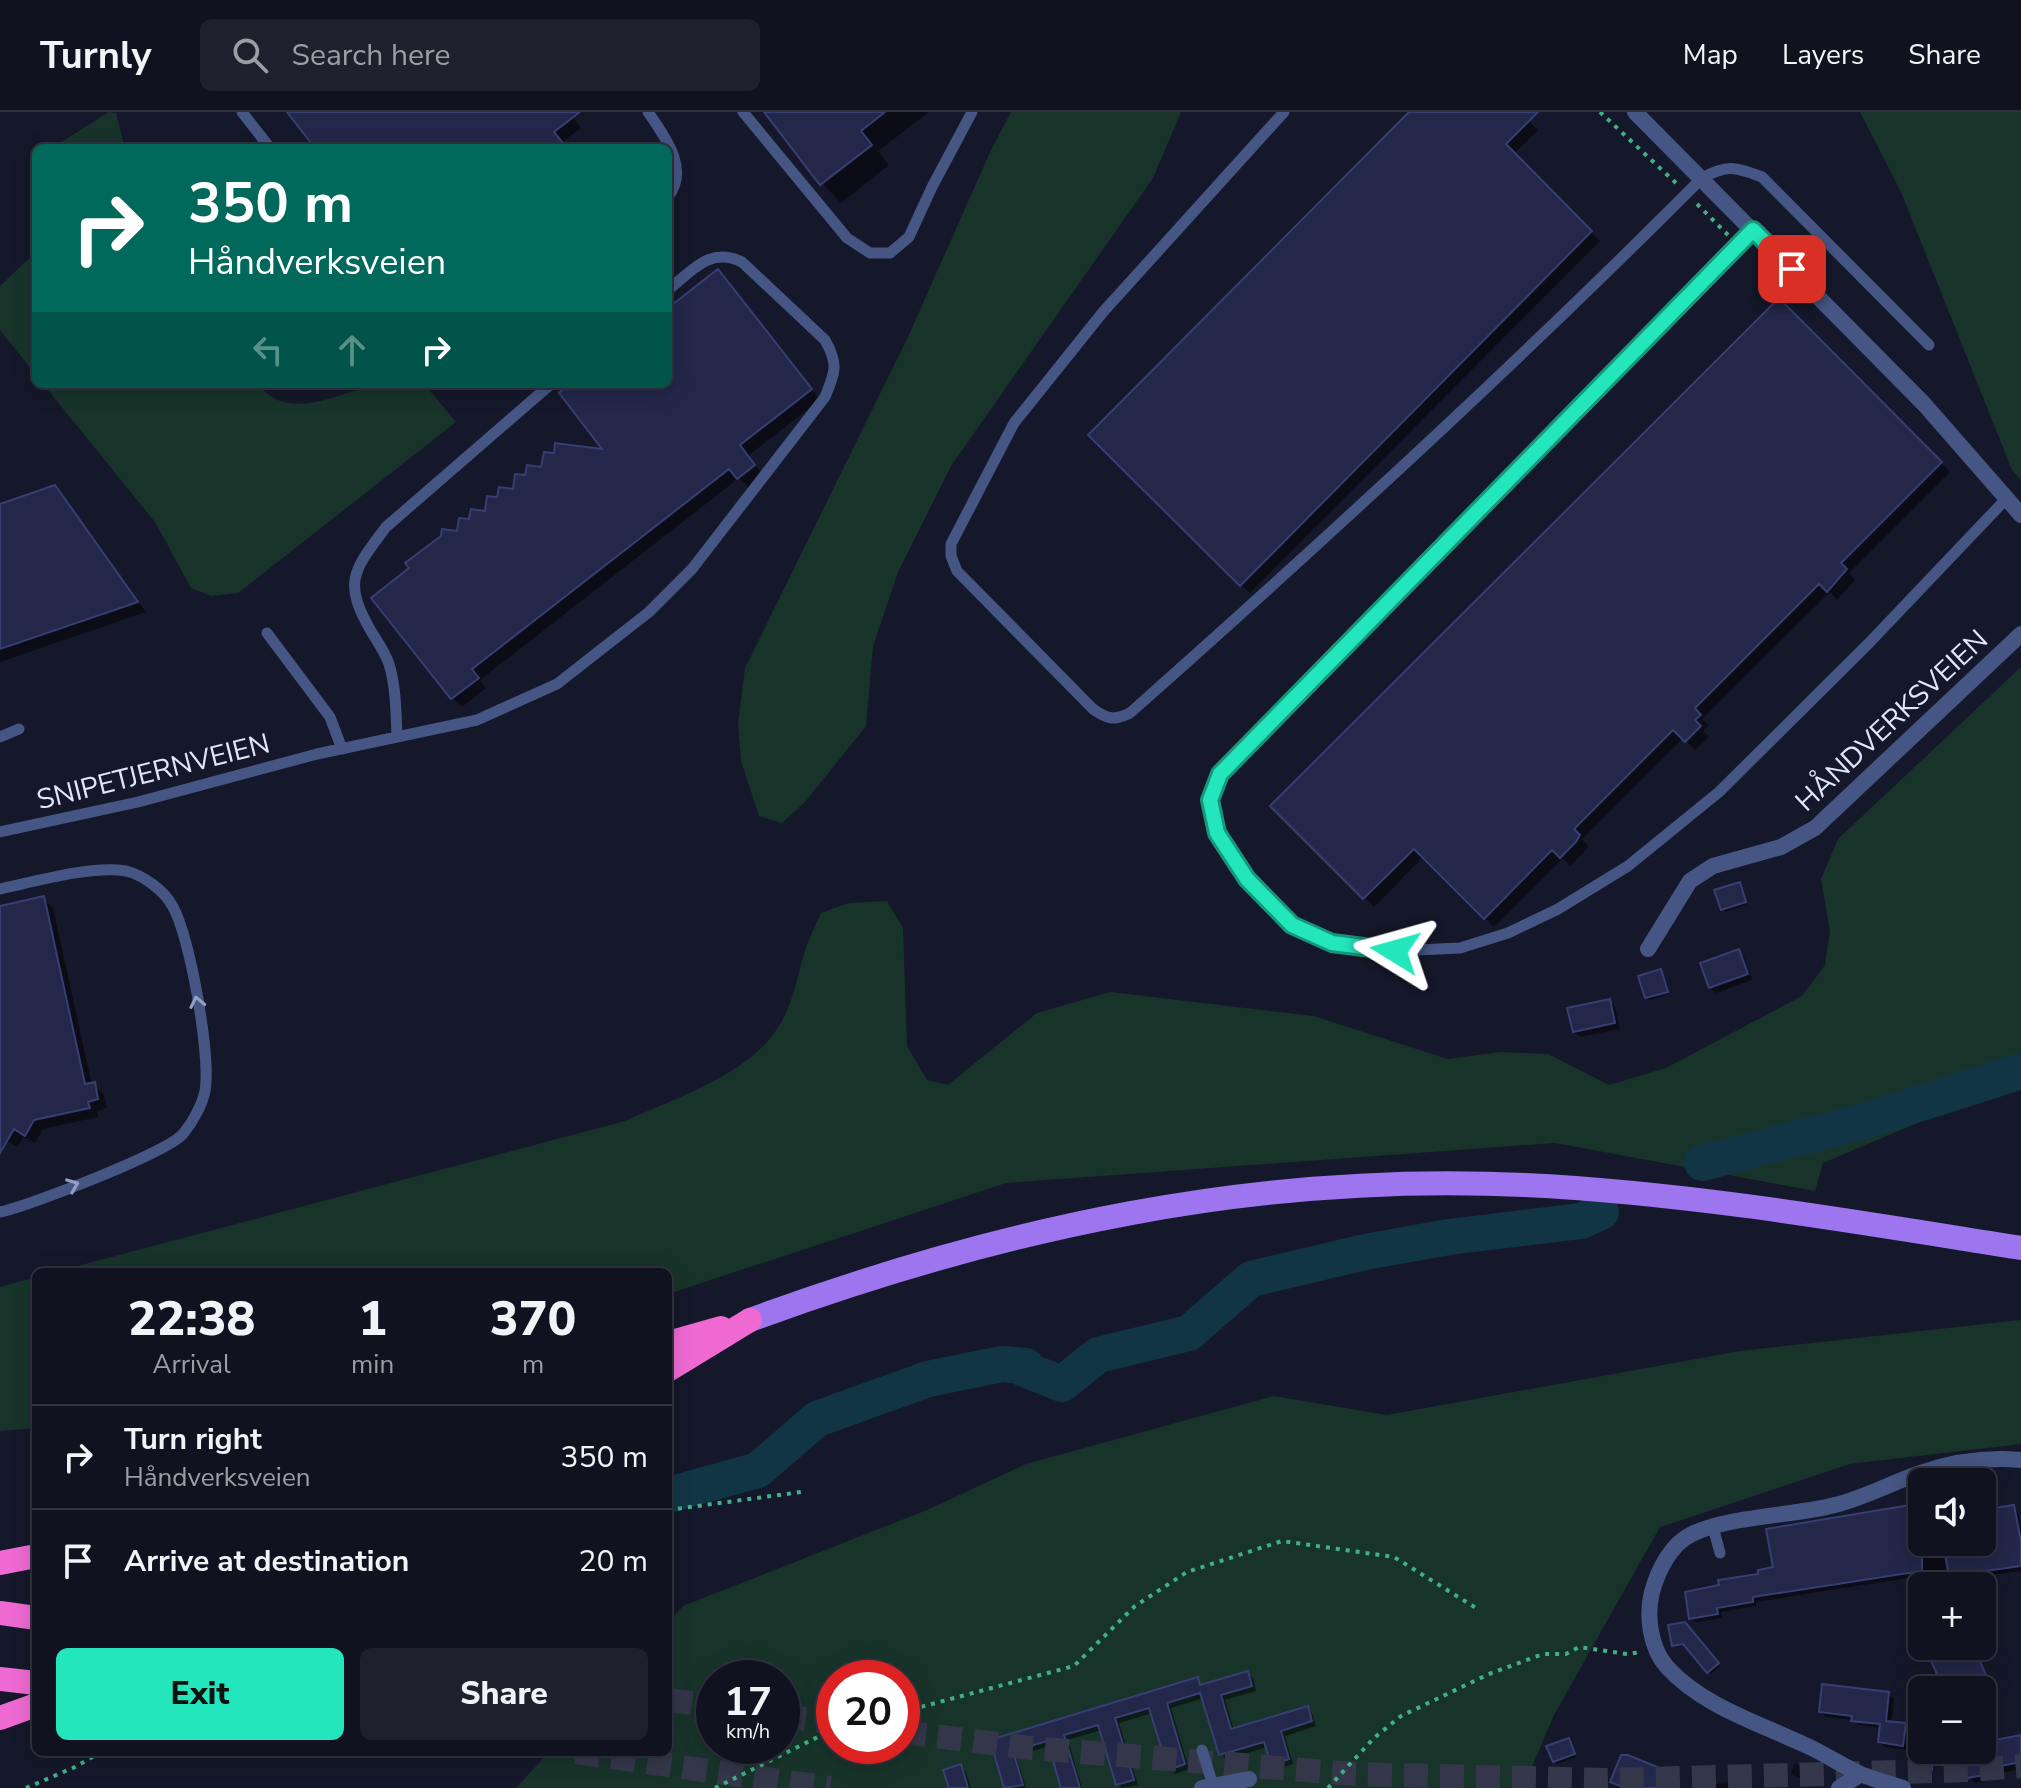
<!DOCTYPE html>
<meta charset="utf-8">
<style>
body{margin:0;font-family:"Nunito Sans",sans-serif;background:#1e202d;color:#f1f3f6;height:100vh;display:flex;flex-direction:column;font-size:30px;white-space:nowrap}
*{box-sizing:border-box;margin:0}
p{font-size:26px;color:#9c9ea5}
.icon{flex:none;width:44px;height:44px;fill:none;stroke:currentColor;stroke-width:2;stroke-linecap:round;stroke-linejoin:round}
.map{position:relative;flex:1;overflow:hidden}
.drawer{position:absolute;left:32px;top:1156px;width:640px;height:488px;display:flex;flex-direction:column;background:#101220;border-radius:12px;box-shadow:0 4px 20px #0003,0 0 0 2px #30323e}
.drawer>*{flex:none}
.hud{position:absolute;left:32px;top:32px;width:640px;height:244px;border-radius:12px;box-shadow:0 4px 20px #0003,0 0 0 2px #30323e;background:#00695c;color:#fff;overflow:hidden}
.controls{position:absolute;left:1908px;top:1356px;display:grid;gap:16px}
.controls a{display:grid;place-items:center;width:88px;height:88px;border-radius:12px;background:#101220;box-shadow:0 4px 20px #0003,0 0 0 2px #30323e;font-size:40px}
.speed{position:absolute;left:696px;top:1548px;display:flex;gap:16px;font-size:40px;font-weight:700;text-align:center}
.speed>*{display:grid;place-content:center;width:104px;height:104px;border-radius:50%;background:#101220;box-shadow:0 4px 20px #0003,0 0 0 2px #30323e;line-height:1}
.speed small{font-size:20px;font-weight:400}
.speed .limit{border:12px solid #d22;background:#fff;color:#111}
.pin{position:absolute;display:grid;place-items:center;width:68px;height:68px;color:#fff;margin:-34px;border-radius:16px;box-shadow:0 4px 12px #0006}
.me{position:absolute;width:88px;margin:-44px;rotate:278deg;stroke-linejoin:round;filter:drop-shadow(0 0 6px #0008)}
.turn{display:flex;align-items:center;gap:28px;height:168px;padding:0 24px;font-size:36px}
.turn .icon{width:104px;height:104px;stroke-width:2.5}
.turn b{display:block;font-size:56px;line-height:68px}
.lanes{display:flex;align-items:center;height:76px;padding:0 24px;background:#0003;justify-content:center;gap:40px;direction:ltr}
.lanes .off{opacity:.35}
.eta{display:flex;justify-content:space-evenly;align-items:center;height:136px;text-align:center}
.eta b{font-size:48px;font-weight:800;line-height:56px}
.cta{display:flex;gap:16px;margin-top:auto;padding:16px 24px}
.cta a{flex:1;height:92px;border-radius:12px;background:#23e6bd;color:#111;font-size:32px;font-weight:800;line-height:92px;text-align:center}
.cta a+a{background:#1e202d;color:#f1f3f6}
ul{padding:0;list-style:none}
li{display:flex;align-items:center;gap:24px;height:104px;padding:0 24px;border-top:2px solid #30323e}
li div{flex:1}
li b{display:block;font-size:30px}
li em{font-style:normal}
header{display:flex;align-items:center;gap:48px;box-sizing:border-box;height:112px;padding:0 40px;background:#101220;border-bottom:2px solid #30323e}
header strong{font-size:38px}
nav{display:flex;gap:44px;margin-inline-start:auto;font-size:28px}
.search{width:560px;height:72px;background:#1e202d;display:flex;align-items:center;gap:20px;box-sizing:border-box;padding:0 28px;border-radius:12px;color:#9c9ea5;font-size:30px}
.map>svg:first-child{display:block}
.green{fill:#18342a;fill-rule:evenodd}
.shadow{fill:#0007}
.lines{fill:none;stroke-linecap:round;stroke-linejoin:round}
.river{stroke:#123546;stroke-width:36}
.building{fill:#232749;stroke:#373e72;stroke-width:2}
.motorway-tunnel{stroke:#34374a;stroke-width:24;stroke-dasharray:24 12;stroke-linecap:butt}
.path{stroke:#40b187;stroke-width:4;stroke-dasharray:4 6;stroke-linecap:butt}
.service{stroke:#455684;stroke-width:11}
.minor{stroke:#455684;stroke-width:16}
.primary{stroke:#9c75ef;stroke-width:24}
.motorway{stroke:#ee6ad2;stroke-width:24}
.oneway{stroke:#939ec0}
.route-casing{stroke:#17967b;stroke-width:20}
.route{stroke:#23e6bd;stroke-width:14}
.labels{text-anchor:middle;stroke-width:8;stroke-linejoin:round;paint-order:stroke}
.street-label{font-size:28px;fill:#e1e6fc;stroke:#15182a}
</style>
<header>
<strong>Turnly</strong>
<div class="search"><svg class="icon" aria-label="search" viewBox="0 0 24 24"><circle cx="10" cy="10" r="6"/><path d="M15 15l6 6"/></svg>Search here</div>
<nav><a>Map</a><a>Layers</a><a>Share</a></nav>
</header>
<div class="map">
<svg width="2021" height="1676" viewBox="0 0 2021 1676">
<rect width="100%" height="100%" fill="#15182a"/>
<!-- green -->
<path class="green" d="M109,0L116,1L125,36H59L60,31Z
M1011,0H1181L1153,66L951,354L898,460L873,534L866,614L805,690L782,711L759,704L741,649L738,612L745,556L908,225L991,38Z
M1860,0H2021V368L2012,358L1901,80Z
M36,140V263L0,218V174Z
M43,272H258C287,311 337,282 374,273C389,269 409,272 424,272L456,310L238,481L211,484L191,476L155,410Z
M2021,555V967L1823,1051L1815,1079L1555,1031L1006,1071L668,1182V1160H55L625,1009C674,987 746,964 777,917C794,892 797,863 806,836C810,824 816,812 821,801L849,791L887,789L903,816L907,934L927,968L948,973L1037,901L1110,880L1313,904L1448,947L1501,940L1548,942L1609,973L1666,956L1802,884L1825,853L1830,819L1821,767L1838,727Z
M36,1165V1316L0,1319V1175Z
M2021,1208V1332L1849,1352L1660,1415L1554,1603L1525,1671L1519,1676H516L549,1640H668V1511L683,1494L927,1398L1026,1352L1274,1284L1387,1303L1740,1239ZM714,1566H782V1634H714ZM834,1566H902V1634H834Z"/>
<!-- shadow -->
<path class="shadow" d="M290,0H583L574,7L581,16L562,30L567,36H318Z
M767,0H929L878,39L889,53L841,91L822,71Z
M1412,0H1520L1538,18L1513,43L1600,129L1250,481L1091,323Z
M718,159L820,288L748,344L763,363L748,375L739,366L480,568L486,576L462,595L452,586L459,422L470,409L486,401L499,387L514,379L527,365L543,357L555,343L607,339L574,272H668V198Z
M1779,189L1950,360L1849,461L1855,468L1837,488L1830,480L1702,607L1709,613L1703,619L1709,625L1695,638L1683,626L1582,727L1588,734L1585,739L1570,754L1563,746L1494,815L1424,744L1374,795L1273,694Z
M54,376L64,386L146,500L0,550V394Z
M1741,774L1747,792L1725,800L1723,797Z
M44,787L53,796L92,973L104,982L107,996L97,999L98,1005L43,1017L35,1031L23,1025L18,1035L7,1029L0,1038V796Z
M1738,840L1744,845L1752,868L1716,881L1710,875Z
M1660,860L1669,882L1649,888L1647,885Z
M1609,889L1615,895L1620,917L1580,925L1574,919Z
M1922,1393V1430H1936L1937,1438L1980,1431L1982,1401L2013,1396L2018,1400L2021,1415V1459L1955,1468L1952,1465L1931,1468L1926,1463L1756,1490L1757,1494L1721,1500L1722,1506L1696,1510L1691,1506L1775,1457Z
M1685,1513L1720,1554L1711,1562L1687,1533L1676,1535L1674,1533Z
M1972,1535L1977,1540L1993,1576L1982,1581V1578H1941Z
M1247,1561L1253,1566L1256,1579L1225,1588L1234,1618L1307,1596L1312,1601L1316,1614L1285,1624L1293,1652L1278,1657L1273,1652L1268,1635L1226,1647L1221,1642L1204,1586L1171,1596L1189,1657L1175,1662L1169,1657L1153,1601L1119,1611L1138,1673L1122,1676L1118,1672L1101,1618L1068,1628L1082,1676H1063L1050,1634L1016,1644L1026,1676H1007L992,1629L1197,1567L1202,1573Z
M1888,1582L1894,1587L1891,1611L1905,1613L1910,1618L1907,1638L1885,1635L1880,1630L1881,1616L1858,1613L1853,1608L1826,1605L1821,1600Z
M2021,1625V1657L1995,1662L1996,1667L1975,1671L1969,1665L1988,1639Z
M1568,1628L1576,1645L1557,1652L1554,1649Z
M1916,1637L1936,1641L1934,1659L1914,1655Z
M1795,1651L1813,1659L1808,1670L1791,1662Z
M960,1654L966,1660L971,1676H951Z
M1671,1663L1677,1669L1674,1676H1619L1612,1670Z
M1747,1666L1753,1676H1712L1711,1673Z"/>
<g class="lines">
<!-- river -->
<path class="river" d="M1702,1051L1865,1009L2021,959
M668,1383L758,1358L817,1307L928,1267L1002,1252L1026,1254L1024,1257L1062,1272L1098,1243L1189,1221L1251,1167L1365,1140L1449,1125L1581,1109L1601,1100"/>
</g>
<!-- building -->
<path class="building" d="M287,0H580L554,20L567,36H315Z
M764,0H885L861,19L872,33L820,73Z
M1409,0H1538L1506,32L1592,119L1240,474L1088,323Z
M718,157L812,277L740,333L755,353L737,367L729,357L472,557L479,566L451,587L371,486L409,456L405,451L441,424L442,417L457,419L459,406L469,407L471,397L485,399L487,384L497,385L499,375L513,377L515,362L525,363L527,353L541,355L544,340L554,341L555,331L602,337L559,281L570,272H668V196Z
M1779,186L1942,350L1841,451L1847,457L1827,480L1819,472L1695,596L1701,603L1695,608L1701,614L1685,630L1673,618L1574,717L1580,723L1576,730L1560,746L1552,738L1484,807L1414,737L1363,787L1270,694Z
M55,373L138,490L0,537V392Z
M1740,770L1746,790L1721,798L1714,778Z
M44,784L85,972L95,970L98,987L88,990L90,996L34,1008L25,1024L14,1017L0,1041V794Z
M1739,837L1748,862L1709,876L1700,851Z
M1661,857L1668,880L1645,886L1638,864Z
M1610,887L1615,911L1573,920L1567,896Z
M1922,1391V1459L1753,1485V1490L1717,1496L1718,1502L1689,1507L1685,1480L1719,1473L1718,1468L1758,1462V1458L1773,1455L1766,1417Z
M2014,1393L2021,1429V1454L1949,1464L1944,1438L1982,1432V1398Z
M1685,1510L1719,1551L1707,1561L1683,1532L1672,1534L1668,1513Z
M1963,1534H1973L1993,1578H1938L1932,1564L1937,1562L1931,1549Z
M1248,1559L1252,1574L1221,1583L1231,1617L1308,1594L1312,1609L1281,1619L1289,1647L1271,1653L1264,1630L1219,1643L1200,1581L1167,1591L1185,1652L1168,1658L1149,1596L1115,1606L1134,1668L1116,1673L1098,1613L1064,1623L1080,1676H1061L1047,1629L1013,1639L1023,1673L1004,1676L990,1628L1198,1565L1200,1573Z
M1822,1572L1889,1580L1886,1609L1906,1611L1903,1634L1878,1630L1880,1612L1851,1609L1852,1604L1819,1600Z
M2021,1623V1650L1990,1656L1991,1662L1967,1666L1963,1642L1986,1637L1984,1630Z
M1569,1626L1575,1642L1553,1650L1546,1634Z
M1914,1638H1934L1932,1658L1912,1655Z
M1621,1643H1628L1672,1661L1666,1676H1625L1610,1670Z
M961,1652L968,1676H949L943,1658Z"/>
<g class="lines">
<!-- motorway-tunnel -->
<path class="motorway-tunnel" d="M668,1588L714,1594
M782,1604L834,1611
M902,1620L1031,1636L1354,1662L1606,1668L1970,1658L2021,1654
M576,1640L830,1676"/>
<!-- path -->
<path class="path" d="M1600,0L1677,72
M1697,92L1728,123
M668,1398L801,1380
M902,1600L1074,1554L1135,1494L1187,1460L1282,1429L1394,1445L1476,1496
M26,1676L75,1655L101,1640
M715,1676L834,1617
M1328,1676L1374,1626L1401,1604L1489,1562L1543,1542H1566L1579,1535L1627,1542L1641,1540"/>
<!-- service -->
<path class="service" d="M242,0L270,36
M648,0C665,25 690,57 668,85
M743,0L847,126L870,141H890L909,125L932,75L972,0
M1284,0L1103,200L1014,311L951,432V444L957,459L1093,597C1107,607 1114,609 1130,601C1325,428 1518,251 1702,66C1728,52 1735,55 1762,65L1929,233
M1753,118L1220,662L1210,688L1217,721L1247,767L1292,813L1332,831L1395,839L1460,836L1508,821L1558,797L1628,754L1719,680L1869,531L2007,386
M267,521L330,605L342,637
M0,625L19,617
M397,625C396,601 396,575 389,552C385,540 377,529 371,519C342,469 354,458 386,415L551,272
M0,720L138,690L317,642L477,608L557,572L649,500L692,457L825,285C835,260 839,253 825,228L742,150C710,134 692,159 668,178
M0,777C33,770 93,753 126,759C143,763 165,779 173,795C190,825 211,944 205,979C202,993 193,1010 183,1022C166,1041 29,1094 0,1100
M1713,1415L1720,1441
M1202,1638L1213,1673"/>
<!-- minor -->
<path class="minor" d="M1635,0L1924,292L2021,403
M1648,837L1690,769L1713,754L1781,735L1815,716L2021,522
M1202,1676L1249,1667
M1839,1676L1861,1662
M1903,1676C1890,1672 1876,1668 1863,1663C1842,1654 1824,1641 1803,1632C1758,1611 1701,1593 1667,1555C1650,1536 1646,1503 1652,1480C1658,1458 1671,1432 1692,1422C1729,1404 1793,1404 1835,1393C1864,1386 1891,1371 1920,1361C1952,1350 1987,1345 2021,1348"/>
<!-- primary -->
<path class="primary" d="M750,1208C1001,1116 1256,1060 1525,1073C1691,1081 1857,1110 2021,1136"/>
<!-- motorway -->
<path class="motorway" d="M668,1231L721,1216
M668,1258L750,1208
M0,1451L36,1444
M0,1501L36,1506
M0,1567L36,1571
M0,1606L36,1593"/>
</g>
<!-- one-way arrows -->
<defs><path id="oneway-chevron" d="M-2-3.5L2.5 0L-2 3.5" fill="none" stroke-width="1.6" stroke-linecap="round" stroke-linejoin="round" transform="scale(2)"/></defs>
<g class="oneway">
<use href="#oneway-chevron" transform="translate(197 890) rotate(-102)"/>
<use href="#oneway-chevron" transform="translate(73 1073) rotate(-22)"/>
</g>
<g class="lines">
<defs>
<path id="route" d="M1395,839L1332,831L1292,813L1247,767L1217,721L1210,688L1220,662L1753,118L1792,157"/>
</defs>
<!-- route casing -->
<use href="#route" class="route-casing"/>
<!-- route -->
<use href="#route" class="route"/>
</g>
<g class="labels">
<!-- street labels -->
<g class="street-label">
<text transform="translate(1891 608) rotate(-43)" y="10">HÅNDVERKSVEIEN</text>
<text transform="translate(153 659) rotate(-14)" y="10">SNIPETJERNVEIEN</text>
</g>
</g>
</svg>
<div class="controls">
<a><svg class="icon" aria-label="sound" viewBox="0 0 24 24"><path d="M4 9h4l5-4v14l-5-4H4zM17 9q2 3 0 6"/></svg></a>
<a>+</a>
<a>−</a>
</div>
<div class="speed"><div>17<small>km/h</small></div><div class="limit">20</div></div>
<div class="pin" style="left:1792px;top:157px;background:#d93025"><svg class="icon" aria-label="arrive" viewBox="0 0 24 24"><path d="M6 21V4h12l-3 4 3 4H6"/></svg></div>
<svg class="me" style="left:1395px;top:839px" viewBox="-20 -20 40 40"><path d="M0-17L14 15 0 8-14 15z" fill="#23e6bd" stroke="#fff" stroke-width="4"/></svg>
<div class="hud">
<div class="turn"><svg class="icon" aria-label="right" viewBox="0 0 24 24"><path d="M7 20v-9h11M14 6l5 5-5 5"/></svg><div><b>350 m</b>Håndverksveien</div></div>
<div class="lanes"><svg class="icon off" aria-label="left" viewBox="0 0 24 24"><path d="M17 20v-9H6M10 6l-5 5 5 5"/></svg><svg class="icon off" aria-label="ahead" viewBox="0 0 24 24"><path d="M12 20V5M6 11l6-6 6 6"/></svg><svg class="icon" aria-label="right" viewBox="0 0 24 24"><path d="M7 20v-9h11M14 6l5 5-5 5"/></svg></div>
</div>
<section class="drawer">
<div class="eta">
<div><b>22:38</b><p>Arrival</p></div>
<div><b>1</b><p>min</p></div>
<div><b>370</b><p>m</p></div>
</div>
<ul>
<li><svg class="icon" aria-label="right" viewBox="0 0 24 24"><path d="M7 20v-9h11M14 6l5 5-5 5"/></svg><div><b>Turn right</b><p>Håndverksveien</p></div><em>350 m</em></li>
<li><svg class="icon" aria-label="arrive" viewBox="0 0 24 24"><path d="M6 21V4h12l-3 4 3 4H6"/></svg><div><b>Arrive at destination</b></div><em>20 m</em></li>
</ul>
<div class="cta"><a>Exit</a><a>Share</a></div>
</section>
</div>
